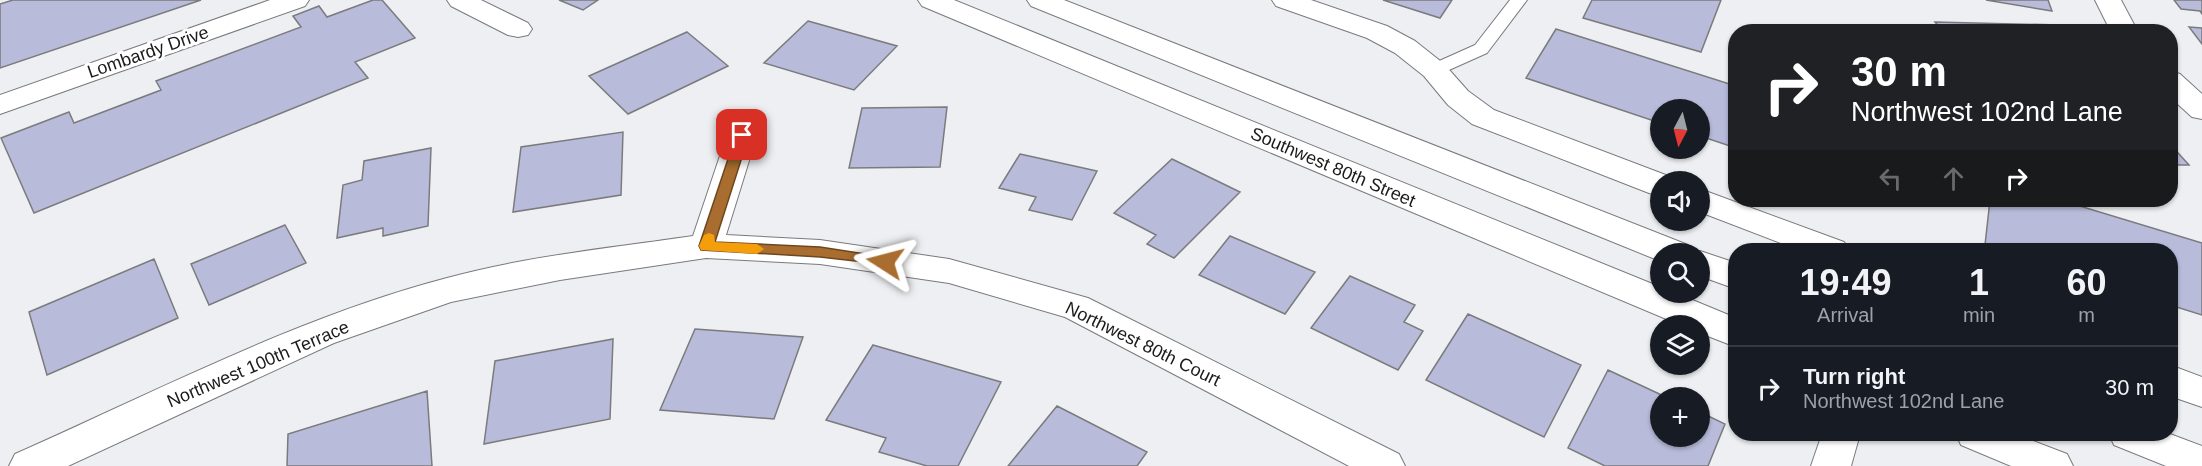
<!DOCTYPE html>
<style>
body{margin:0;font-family:Arial,sans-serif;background:#20242c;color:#f1f3f6;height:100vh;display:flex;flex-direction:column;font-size:22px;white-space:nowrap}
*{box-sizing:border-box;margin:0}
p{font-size:20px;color:#9ea1a6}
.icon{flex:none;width:33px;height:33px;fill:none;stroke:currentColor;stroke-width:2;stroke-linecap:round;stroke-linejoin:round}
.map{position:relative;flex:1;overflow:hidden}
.panel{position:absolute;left:1728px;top:243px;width:450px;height:198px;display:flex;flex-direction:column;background:#171b24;border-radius:24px;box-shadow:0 2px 4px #0004}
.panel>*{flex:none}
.top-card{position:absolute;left:1728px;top:24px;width:450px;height:183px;border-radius:24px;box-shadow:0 2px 4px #0004;background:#202124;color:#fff;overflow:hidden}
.needle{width:39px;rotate:187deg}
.controls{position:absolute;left:1650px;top:99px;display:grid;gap:12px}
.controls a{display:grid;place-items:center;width:60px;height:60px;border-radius:50%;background:#171b24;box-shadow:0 2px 4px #0004;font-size:30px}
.pin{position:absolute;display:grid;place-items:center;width:51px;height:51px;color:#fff;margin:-26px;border-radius:12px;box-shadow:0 3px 9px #0006}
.me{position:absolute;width:66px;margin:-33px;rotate:279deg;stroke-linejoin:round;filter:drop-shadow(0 0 4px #0008)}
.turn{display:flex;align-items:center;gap:21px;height:126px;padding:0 24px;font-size:27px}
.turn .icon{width:78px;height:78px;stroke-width:2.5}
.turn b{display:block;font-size:42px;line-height:51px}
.lanes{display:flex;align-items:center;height:57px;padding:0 24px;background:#0003;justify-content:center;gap:30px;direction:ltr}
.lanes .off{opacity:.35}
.eta{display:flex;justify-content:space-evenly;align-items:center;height:102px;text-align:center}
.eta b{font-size:36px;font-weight:700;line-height:42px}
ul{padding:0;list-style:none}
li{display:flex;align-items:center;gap:18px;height:84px;padding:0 24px;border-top:2px solid #363941}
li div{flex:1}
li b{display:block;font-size:22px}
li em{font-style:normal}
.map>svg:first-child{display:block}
.building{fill:#b8bbda;stroke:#7b7b7e;stroke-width:1.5}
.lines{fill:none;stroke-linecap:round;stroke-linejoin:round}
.lane-casing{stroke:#797a7d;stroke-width:2}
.street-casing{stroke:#797a7d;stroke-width:2}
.secondary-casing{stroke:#797a7d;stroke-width:2}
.lane{fill:#fff;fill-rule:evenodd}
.street{fill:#fff;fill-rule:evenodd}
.secondary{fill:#fff;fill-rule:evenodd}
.route{fill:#a96d2f;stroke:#6e471f;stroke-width:1.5}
.slow{fill:#f59e0b}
.labels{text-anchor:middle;stroke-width:6;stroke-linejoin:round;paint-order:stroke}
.street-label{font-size:18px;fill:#1b1b1c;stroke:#fff}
</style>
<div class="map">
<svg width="2202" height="466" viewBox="0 0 2202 466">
<rect width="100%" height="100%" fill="#eeeff2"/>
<!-- building -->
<path class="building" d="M13,0H201L0,68V4Z
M373,0H382L415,38L355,62L368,78L34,213L1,138L69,112L74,123L161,90L156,81L301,27L293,16L319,6L327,17Z
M559,0H598L583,10Z
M1383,0H1452L1440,18Z
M1592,0H1721L1701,52L1583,18Z
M1986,0H2048L2052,11Z
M2174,0H2202V14L2200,11L2181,9Z
M808,21L897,46L854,90L764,63Z
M1935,22L2059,25L2065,32H1943Z
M2189,27L2202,28V44Z
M1556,29L1736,86V148L1700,136V110H1660V123L1526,78Z
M687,32L728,66L628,114L589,76Z
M947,107L940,167L849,168L862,108Z
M623,132L621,195L513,212L521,147Z
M2170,144L2189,165H2170Z
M431,148L428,226L383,236V228L337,238L343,185L362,180L364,161Z
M1020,154L1097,171L1072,220L1029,210L1036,197L999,188Z
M1172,159L1240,192L1174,258L1147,244L1156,235L1114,213Z
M1923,200H1964L1966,202L1928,205Z
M1990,200H2060L2202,243V315L2170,305V250H2001L1985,245Z
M285,225L306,263L209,305L191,264Z
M1230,236L1315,272L1285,314L1199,275Z
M154,259L178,318L47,375L29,312Z
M1350,276L1415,305L1404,322L1423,331L1398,370L1311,328Z
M1468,314L1581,365L1544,437L1426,380Z
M695,329L803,337L774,419L660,410Z
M613,339L610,419L484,444L495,361Z
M873,345L1001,382L958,466H927L879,452L886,438L826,420Z
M1608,370L1668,398H1660V436H1700V412L1725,424L1708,466H1605L1568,448Z
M427,391L432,466H287L288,434Z
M1057,406L1147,452L1137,466H1008Z"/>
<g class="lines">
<defs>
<path id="lane" d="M1510,0H1527L1487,53L1440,74H1428L1425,70L1428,66L1475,45Z"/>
<path id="street" d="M270,0H309L305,6L0,114V95Z
M447,0H481L528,23L532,29L528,35L518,37L508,35L451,6Z
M1272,0H1311L1387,26L1415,41L1444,64L1468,91L1494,110L1671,177L1674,182H1660V196L1649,193L1472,124L1448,105L1424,76L1395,53L1367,38L1276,6Z
M2095,0H2121L2138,32H2111Z
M2170,71L2180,74L2202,94V119L2192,117L2170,97Z
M742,125L753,128L757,135L726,235L820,240L949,259L1088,298L1399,454L1405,466H1349L1065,317L949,283L820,264L706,258L560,280L451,302L334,343L68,466H9L15,454C155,392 298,317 447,278C527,256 611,248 693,236L727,135L731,128Z
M1700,189L1844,242L1849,250H1799L1700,212Z
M2170,365L2202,377V407L2170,396Z
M1822,434H1860L1851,466H1811Z"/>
<path id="secondary" d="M918,0H954L1660,287V292H1673L1736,318V347L1700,333V326H1683L922,6Z
M1027,0H1064L1688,245L1692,253L1700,251L1736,263V289L1700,276V254H1660V261L1031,6Z
M1956,434H2015L2067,454L2073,466H2011L1961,445Z
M2109,434H2170L2202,446V466H2166L2114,445Z"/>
</defs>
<!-- lane casing -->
<use href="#lane" class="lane-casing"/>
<!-- street casing -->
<use href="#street" class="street-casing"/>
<!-- secondary casing -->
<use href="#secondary" class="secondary-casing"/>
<!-- lane -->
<use href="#lane" class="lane"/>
<!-- street -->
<use href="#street" class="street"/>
<!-- secondary -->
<use href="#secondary" class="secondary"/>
</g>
<!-- route -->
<path class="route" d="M742,131L749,135L715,242L820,247L885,257L892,262L890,265L820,257L701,250L699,246L736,135Z"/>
<!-- slow -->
<path class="slow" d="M709,233L714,235L715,242L757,244L764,249L757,254L701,250L699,246L704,235Z"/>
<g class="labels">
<!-- street labels -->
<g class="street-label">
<text transform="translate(148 52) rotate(-19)" y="6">Lombardy Drive</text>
<text transform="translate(1333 167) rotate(23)" y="6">Southwest 80th Street</text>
<text transform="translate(1143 344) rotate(26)" y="6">Northwest 80th Court</text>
<text transform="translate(258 364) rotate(-23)" y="6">Northwest 100th Terrace</text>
</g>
</g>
</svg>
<div class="controls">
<a><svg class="needle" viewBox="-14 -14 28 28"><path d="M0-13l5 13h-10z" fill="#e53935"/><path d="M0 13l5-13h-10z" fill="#9ea1a6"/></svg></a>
<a><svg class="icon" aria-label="sound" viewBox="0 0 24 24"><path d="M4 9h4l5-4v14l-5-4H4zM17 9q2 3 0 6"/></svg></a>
<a><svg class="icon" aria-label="search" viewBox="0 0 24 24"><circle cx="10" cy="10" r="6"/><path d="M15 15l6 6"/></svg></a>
<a><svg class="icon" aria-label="layers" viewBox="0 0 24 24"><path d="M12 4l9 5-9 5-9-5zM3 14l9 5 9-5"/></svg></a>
<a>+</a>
</div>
<div class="pin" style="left:742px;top:135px;background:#d93025"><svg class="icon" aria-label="arrive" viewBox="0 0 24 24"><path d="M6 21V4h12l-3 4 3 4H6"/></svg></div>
<svg class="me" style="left:885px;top:262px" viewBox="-20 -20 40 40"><path d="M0-17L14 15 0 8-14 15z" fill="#a96d2f" stroke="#fff" stroke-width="4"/></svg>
<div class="top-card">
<div class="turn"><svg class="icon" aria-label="right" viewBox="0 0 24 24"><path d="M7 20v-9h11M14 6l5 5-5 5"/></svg><div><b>30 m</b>Northwest 102nd Lane</div></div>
<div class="lanes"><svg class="icon off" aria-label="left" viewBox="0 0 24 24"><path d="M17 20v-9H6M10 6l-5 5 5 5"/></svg><svg class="icon off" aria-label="ahead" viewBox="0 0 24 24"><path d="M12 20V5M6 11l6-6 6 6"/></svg><svg class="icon" aria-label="right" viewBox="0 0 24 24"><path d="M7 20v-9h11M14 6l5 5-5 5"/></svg></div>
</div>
<section class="panel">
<div class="eta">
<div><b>19:49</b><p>Arrival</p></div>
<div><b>1</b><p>min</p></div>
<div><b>60</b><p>m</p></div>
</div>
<ul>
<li><svg class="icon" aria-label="right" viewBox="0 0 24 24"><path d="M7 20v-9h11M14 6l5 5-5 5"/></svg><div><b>Turn right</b><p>Northwest 102nd Lane</p></div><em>30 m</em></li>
</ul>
</section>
</div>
